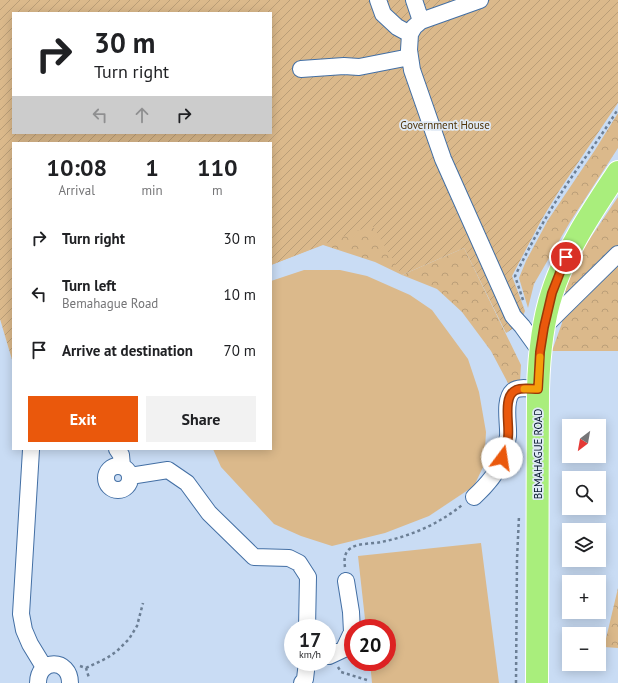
<!DOCTYPE html>
<meta charset="utf-8">
<style>
body{margin:0;font-family:"PT Sans",sans-serif;background:#f2f2f2;color:#202124;height:100vh;display:flex;flex-direction:column;font-size:15px;white-space:nowrap}
*{box-sizing:border-box;margin:0}
p{font-size:13px;color:#757577}
.icon{flex:none;width:22px;height:22px;fill:none;stroke:currentColor;stroke-width:2;stroke-linecap:round;stroke-linejoin:round}
.map{position:relative;flex:1;overflow:hidden}
.panel{position:absolute;left:12px;top:142px;width:260px;height:308px;display:flex;flex-direction:column;background:#fff;border-radius:0px;box-shadow:0 2px 10px #0003}
.panel>*{flex:none}
.banner{position:absolute;left:12px;top:12px;width:260px;height:122px;border-radius:0px;box-shadow:0 2px 10px #0003;background:#fff;color:#202124;overflow:hidden}
.needle{width:26px;rotate:211deg}
.fabs{position:absolute;left:562px;top:419px;display:grid;gap:8px}
.fabs a{display:grid;place-items:center;width:44px;height:44px;border-radius:0px;background:#fff;box-shadow:0 2px 10px #0003;font-size:20px}
.speed{position:absolute;left:284px;top:619px;display:flex;gap:8px;font-size:20px;font-weight:700;text-align:center}
.speed>*{display:grid;place-content:center;width:52px;height:52px;border-radius:50%;background:#fff;box-shadow:0 2px 10px #0003;line-height:1}
.speed small{font-size:10px;font-weight:400}
.speed .limit{border:6px solid #d22;background:#fff;color:#111}
.pin{position:absolute;display:grid;place-items:center;width:34px;height:34px;color:#fff;margin:-17px;border:2px solid #fff;border-radius:50%;box-shadow:0 1px 4px #0007}
.me{position:absolute;width:44px;margin:-22px;rotate:14deg;stroke-linejoin:round;filter:drop-shadow(0 0 3px #0008)}
.turn{display:flex;align-items:center;gap:14px;height:84px;padding:0 16px;font-size:18px}
.turn .icon{width:52px;height:52px;stroke-width:2.5}
.turn b{display:block;font-size:28px;line-height:34px}
.lanes{display:flex;align-items:center;height:38px;padding:0 16px;background:#0003;justify-content:center;gap:20px;direction:ltr}
.lanes .off{opacity:.35}
.eta{display:flex;justify-content:space-evenly;align-items:center;height:68px;text-align:center}
.eta b{font-size:24px;font-weight:600;line-height:28px}
.button{display:flex;gap:8px;margin-top:auto;padding:8px 16px}
.button a{flex:1;height:46px;border-radius:0px;background:#ea580c;color:#fff;font-size:16px;font-weight:600;line-height:46px;text-align:center}
.button a+a{background:#f2f2f2;color:#202124}
ul{padding:0;list-style:none}
li{display:flex;align-items:center;gap:12px;height:56px;padding:0 16px}
li div{flex:1}
li b{display:block;font-size:15px}
li em{font-style:normal}
.map>svg:first-child{display:block}
.forest{fill:url(#forest-crowns)}
.park{fill:#dbb98b}
.garden{fill:url(#garden-furrows);fill-rule:evenodd}
.lines{fill:none;stroke-linecap:round;stroke-linejoin:round}
.minor-casing{stroke:#436fa4;stroke-width:18}
.highway-casing{stroke:#fff;stroke-width:24}
.path{stroke:#6c7f95;stroke-width:2.5;stroke-dasharray:3 3;stroke-linecap:butt}
.minor{stroke:#fff;stroke-width:16}
.highway{stroke:#a9ee7c;stroke-width:22}
.route-casing{stroke:#983908;stroke-width:10}
.route{stroke:#ea580c;stroke-width:7}
.slow{stroke:#f59e0b;stroke-width:7}
.labels{text-anchor:middle;stroke-width:3.5;stroke-linejoin:round;paint-order:stroke}
.park-label{font-size:11px;fill:#4f3409;stroke:#dfe9f5}
.street-label{font-size:11px;fill:#04152a;stroke:#dfe9f5}
</style>
<div class="map">
<svg width="618" height="683" viewBox="0 0 618 683">
<defs>
<pattern id="forest-crowns" width="20" height="18" patternUnits="userSpaceOnUse"><rect width="20" height="18" fill="#dbb98b"/><path d="M2 6a3 3 0 1 1 6 0M12 15a3 3 0 1 1 6 0" fill="none" stroke="#ba9e78"/></pattern>
<pattern id="garden-furrows" width="10" height="10" patternUnits="userSpaceOnUse"><rect width="10" height="10" fill="#dbb98b"/><path d="M-1 1l2-2M0 10L10 0M9 11l2-2" fill="none" stroke="#ba9e78"/></pattern>
</defs>
<rect width="100%" height="100%" fill="#c9dcf4"/>
<!-- forest -->
<path class="forest" d="M618,113V148L570,222L534,284L528,308L519,278L526,261L548,220L595,150Z
M388,184L402,275L464,248L521,365L520,382L509,385L491,351L462,312L437,289L402,275L375,262L323,245L271,265Z
M618,197V351H552L562,323L566,285L585,246Z
M618,588V648L604,647Z"/>
<!-- park -->
<path class="park" d="M304,270H340L367,276L410,295L432,310L468,359L479,392L486,432L484,465L474,486L429,516L385,533L332,546L301,536L274,524L221,467L213,449H271V281Z
M481,543L499,683H372L370,662H387V628H366L358,556Z"/>
<!-- garden -->
<path class="garden" d="M0,0H618V103L559,191L542,219L512,276L525,311L522,318L520,324L506,333L464,248L402,275L372,225L271,265V143H13V363L0,319ZM13,13H271V133H13Z"/>
<g class="lines">
<defs>
<path id="minor" d="M378,0L383,14L397,27L410,34
M414,0L421,21
M480,0L421,21L414,27L410,34L409,50L412,70L443,159L513,316L522,326L540,351
M301,69L344,66L359,67L410,57
M544,327L561,310L618,254
M31,449V450L21,614L24,630L30,644L44,667
M117,449L121,455L122,466
M106 478a12 12 0 1 1 24 0a12 12 0 1 1-24 0Z
M130,476L168,470L187,483L209,513L254,557L289,558L299,563L308,577L307,628
M474,497C486,486 498,473 503,457C505,450 507,443 508,436C509,424 503,400 513,391C519,386 531,389 538,389
M327,656H329L344,649L352,632L351,612L346,581
M38,683C38,658 70,658 70,683
M302,683L305,679L307,662"/>
<path id="highway" d="M537,683L538,389C539,357 542,323 552,293C566,249 593,210 618,172"/>
</defs>
<!-- minor casing -->
<use href="#minor" class="minor-casing"/>
<!-- highway casing -->
<use href="#highway" class="highway-casing"/>
<!-- path -->
<path class="path" d="M523,300L515,276C529,248 543,221 560,195C578,166 600,139 618,109
M345,567C344,560 344,552 351,548C358,543 372,544 381,542C402,538 424,530 442,519C449,515 456,510 462,505
M80,666L86,668L89,678
M338,667L341,672L367,680L366,683
M86,668L107,658L117,651L129,639L137,626L143,603
M516,683L517,559L519,516"/>
<!-- minor -->
<use href="#minor" class="minor"/>
<!-- highway -->
<use href="#highway" class="highway"/>
</g>
<g class="lines">
<defs>
<path id="route" d="M502,458C504,452 507,444 508,437C510,425 502,396 516,390C522,387 531,389 538,389L540,352L544,327L552,293L566,257"/>
</defs>
<!-- route casing -->
<use href="#route" class="route-casing"/>
<!-- route -->
<use href="#route" class="route"/>
<!-- slow -->
<path class="slow" d="M524,389H538L540,357"/>
</g>
<g class="labels">
<!-- park labels -->
<g class="park-label">
<text x="445" y="129">Government House</text>
</g>
<!-- street labels -->
<g class="street-label">
<text transform="translate(538 454) rotate(-90)" y="4">BEMAHAGUE ROAD</text>
</g>
</g>
</svg>
<div class="fabs">
<a><svg class="needle" viewBox="-14 -14 28 28"><path d="M0-13l5 13h-10z" fill="#e53935"/><path d="M0 13l5-13h-10z" fill="#757577"/></svg></a>
<a><svg class="icon" aria-label="search" viewBox="0 0 24 24"><circle cx="10" cy="10" r="6"/><path d="M15 15l6 6"/></svg></a>
<a><svg class="icon" aria-label="layers" viewBox="0 0 24 24"><path d="M12 4l9 5-9 5-9-5zM3 14l9 5 9-5"/></svg></a>
<a>+</a>
<a>−</a>
</div>
<div class="speed"><div>17<small>km/h</small></div><div class="limit">20</div></div>
<div class="pin" style="left:566px;top:257px;background:#d93025"><svg class="icon" aria-label="arrive" viewBox="0 0 24 24"><path d="M6 21V4h12l-3 4 3 4H6"/></svg></div>
<svg class="me" style="left:502px;top:458px" viewBox="-20 -20 40 40"><circle r="19" fill="#fff"/><path d="M0-13L10 11 0 6-10 11z" fill="#ea580c"/></svg>
<div class="banner">
<div class="turn"><svg class="icon" aria-label="right" viewBox="0 0 24 24"><path d="M7 20v-9h11M14 6l5 5-5 5"/></svg><div><b>30 m</b>Turn right</div></div>
<div class="lanes"><svg class="icon off" aria-label="left" viewBox="0 0 24 24"><path d="M17 20v-9H6M10 6l-5 5 5 5"/></svg><svg class="icon off" aria-label="ahead" viewBox="0 0 24 24"><path d="M12 20V5M6 11l6-6 6 6"/></svg><svg class="icon" aria-label="right" viewBox="0 0 24 24"><path d="M7 20v-9h11M14 6l5 5-5 5"/></svg></div>
</div>
<section class="panel">
<div class="eta">
<div><b>10:08</b><p>Arrival</p></div>
<div><b>1</b><p>min</p></div>
<div><b>110</b><p>m</p></div>
</div>
<ul>
<li><svg class="icon" aria-label="right" viewBox="0 0 24 24"><path d="M7 20v-9h11M14 6l5 5-5 5"/></svg><div><b>Turn right</b></div><em>30 m</em></li>
<li><svg class="icon" aria-label="left" viewBox="0 0 24 24"><path d="M17 20v-9H6M10 6l-5 5 5 5"/></svg><div><b>Turn left</b><p>Bemahague Road</p></div><em>10 m</em></li>
<li><svg class="icon" aria-label="arrive" viewBox="0 0 24 24"><path d="M6 21V4h12l-3 4 3 4H6"/></svg><div><b>Arrive at destination</b></div><em>70 m</em></li>
</ul>
<div class="button"><a>Exit</a><a>Share</a></div>
</section>
</div>
